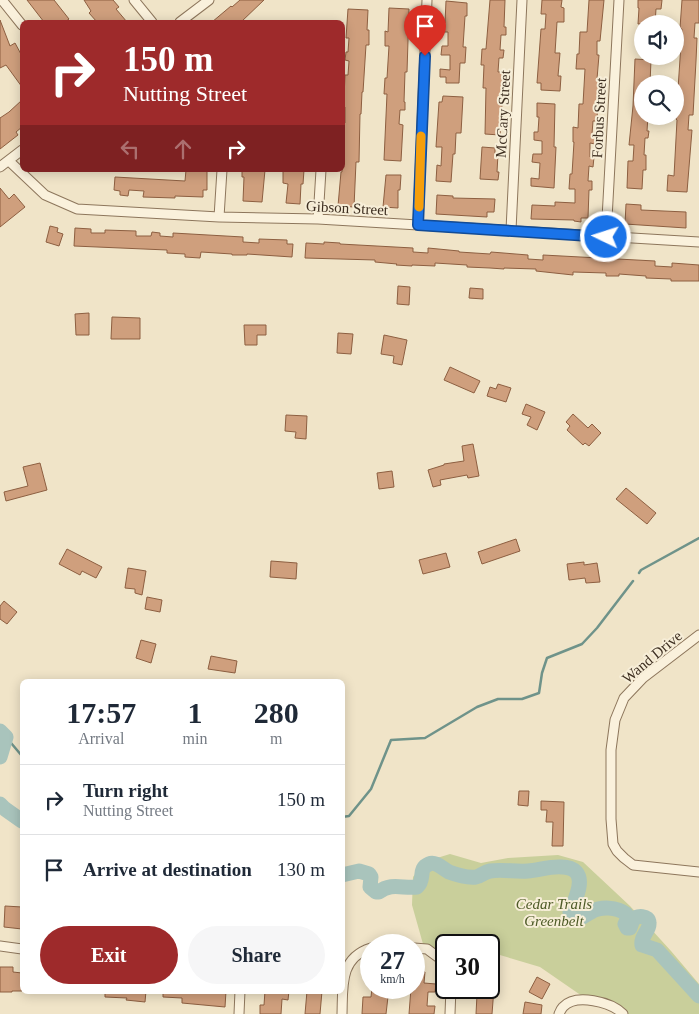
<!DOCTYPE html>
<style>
body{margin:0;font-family:Georgia,serif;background:#f6f6f7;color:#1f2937;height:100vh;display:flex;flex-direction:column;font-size:19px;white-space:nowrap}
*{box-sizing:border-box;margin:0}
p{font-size:16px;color:#747a83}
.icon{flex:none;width:28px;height:28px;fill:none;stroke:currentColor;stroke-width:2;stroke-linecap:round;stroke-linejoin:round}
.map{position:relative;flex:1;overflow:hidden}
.panel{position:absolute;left:20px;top:679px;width:325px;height:315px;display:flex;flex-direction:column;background:#fff;border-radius:8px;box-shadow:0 2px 12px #0003}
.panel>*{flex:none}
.top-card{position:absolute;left:20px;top:20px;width:325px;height:152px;border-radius:8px;box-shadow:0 2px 12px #0003;background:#9e2a2b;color:#fff;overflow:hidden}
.controls{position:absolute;left:634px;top:15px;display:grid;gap:10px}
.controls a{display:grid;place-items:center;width:50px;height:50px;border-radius:50%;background:#fff;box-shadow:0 2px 12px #0003;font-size:25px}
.speed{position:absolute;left:360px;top:934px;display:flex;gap:10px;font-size:25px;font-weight:700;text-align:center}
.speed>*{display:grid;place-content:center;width:65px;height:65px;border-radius:50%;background:#fff;box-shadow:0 2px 12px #0003;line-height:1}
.speed small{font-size:12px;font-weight:400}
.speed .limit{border:2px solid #111;border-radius:8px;background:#fff;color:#111}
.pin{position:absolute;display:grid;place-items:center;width:42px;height:42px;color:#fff;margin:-51px -21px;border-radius:50% 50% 50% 0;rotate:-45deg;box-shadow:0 0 5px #0007}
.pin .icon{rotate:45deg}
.me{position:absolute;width:55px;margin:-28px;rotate:274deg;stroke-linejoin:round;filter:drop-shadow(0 0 4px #0008)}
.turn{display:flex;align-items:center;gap:18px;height:105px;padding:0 20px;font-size:22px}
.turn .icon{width:65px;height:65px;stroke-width:2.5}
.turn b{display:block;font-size:35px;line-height:42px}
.lanes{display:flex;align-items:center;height:48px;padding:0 20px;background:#0003;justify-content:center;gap:25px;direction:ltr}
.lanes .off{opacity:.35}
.eta{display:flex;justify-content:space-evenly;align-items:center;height:85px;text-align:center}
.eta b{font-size:30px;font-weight:600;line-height:35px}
.primary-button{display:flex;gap:10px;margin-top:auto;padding:10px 20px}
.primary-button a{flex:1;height:58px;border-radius:30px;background:#9e2a2b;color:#fff;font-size:20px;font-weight:600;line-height:58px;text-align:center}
.primary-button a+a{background:#f6f6f7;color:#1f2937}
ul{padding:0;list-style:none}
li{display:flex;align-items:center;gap:15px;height:70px;padding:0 20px;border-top:1px solid #e0e1e3}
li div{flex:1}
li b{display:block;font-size:19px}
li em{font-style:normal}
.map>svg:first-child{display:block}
.green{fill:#c9cf9b}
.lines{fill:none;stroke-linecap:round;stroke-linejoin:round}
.stream{stroke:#6f938a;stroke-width:2.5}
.river{stroke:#a9c4bc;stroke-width:15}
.building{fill:#cf9f7d;stroke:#8d5f41}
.minor-casing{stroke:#8d765c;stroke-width:11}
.minor{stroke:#faf1dc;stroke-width:9}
.route-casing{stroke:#114b97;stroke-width:12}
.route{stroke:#1a73e8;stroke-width:9}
.slow{stroke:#f59e0b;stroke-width:9}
.labels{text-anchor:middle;stroke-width:4;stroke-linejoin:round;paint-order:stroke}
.street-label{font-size:15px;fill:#3d2e20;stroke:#f7eed8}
.park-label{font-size:15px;font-style:italic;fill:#4d5a26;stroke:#f7eed8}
</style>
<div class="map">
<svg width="699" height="1014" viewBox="0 0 699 1014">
<rect width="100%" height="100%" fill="#f0e4c8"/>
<!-- green -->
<path class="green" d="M450,854L481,863L508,858L558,855L583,862L630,906L671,951L699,984V1014H628L621,1007L605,999L582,996L540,967L490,952L489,950V945H446V954L423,944L412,905L413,877L424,862Z"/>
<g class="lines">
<!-- stream -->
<path class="stream" d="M639,573L641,570L699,538
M6,737L22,756
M342,817L349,816L371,789L391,740L425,738L477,707L498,699H522L539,693L542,673L547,658L582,644L597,628L633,581"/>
<!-- river -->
<path class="river" d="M0,731L6,737L0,757
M0,804L5,809L22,821
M342,875L359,871L369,874L371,877L370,887L376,892H379C391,882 404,889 417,887C426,879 417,869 429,864C436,861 443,869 449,872C457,875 468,878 476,877C481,876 484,872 490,871C502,869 515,872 528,871C539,870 551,866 562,867C567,867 573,869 576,872C585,882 574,902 570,912L573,918C581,921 584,915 591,912C601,906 617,907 626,914L627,920L625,924L627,928H630C631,925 632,922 633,920C637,915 649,915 649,923C650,931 640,936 642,945L657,950L699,996"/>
</g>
<!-- building -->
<path class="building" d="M27,0H54L69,19L65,22H44Z
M84,0H113L119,7L116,9L127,22H97L89,13L91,11Z
M240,0H264L241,22H212L231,6L232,7Z
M490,0H505L504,27H506V35H501L500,50H504L503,58H499L498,72H504L500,135L485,134L486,88H483L484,65H481L482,49H486Z
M542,0H562L561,7L564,8V22H557L555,53H560L558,76H561L560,91L541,90V83H537L541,29H545L546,14H541Z
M589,0H604L600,41H597V55H599L597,79H599L598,94L597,121H593L592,134L595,135V144L590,143V157H594L593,167L589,166L588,181H592V190H589L588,218H581V222L574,221V220L531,219L532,205L555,206V202L575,203V189H569L570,174H572L574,142H573V127L578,128L579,104H583L585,69H576L577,54H579L580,32H587Z
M638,0H662L661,9H656L655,24H638L639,8H638Z
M682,0H699V23H695L694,38H697L696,61L693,115H689L688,130H692L687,192L667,191L668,175L674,176L677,120L676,119L682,29L680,28Z
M446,1L467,3V16H465L463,47H466L465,63H460L459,83H446V77H440V69L450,70V55H441L442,46H448V32H443V23H445Z
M389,8L409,9L407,72H405L404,102H405V110H400L399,124L403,125L401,161L384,160L387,94H384L385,78H387L389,46H385V31L388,32Z
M348,9L368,10L367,30H369V45H366L363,92H362L361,114H360L359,162H356L354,207L338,206L341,172H342V134L343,122L345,123V107H342V98H344L345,75H348L349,61L345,60L346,52H348L349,38H346Z
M0,20L10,46L15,43L22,56V87L6,65L0,68Z
M635,59L651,60L650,84H642V116H648L647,131H649L648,138H645L644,155H646V170H643L642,189L627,188L628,161H633L634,145H629L633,106Z
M443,96L463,97L461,133H456L455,154H453L451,182L436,181L437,165L441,166L442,147H436L439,102H442Z
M22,100V127L16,132L18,135L0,149V118L9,112Z
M537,103L555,104L554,147H556L554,188L531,186V178L539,179L540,163L532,162L533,154H542V141L534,140V132H538L539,117H537Z
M482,147L495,148V154H498L497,172H499L498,180L480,179Z
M186,170H207V190H203V197L175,196V198L143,197L144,191L129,190L128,196L120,195V191L114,190L115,177L185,181Z
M242,170H265L262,202L243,201L244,177H242Z
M283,170H304L303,184H301L300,204L286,203L288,184L283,183Z
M386,175H401L400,190H398V208L383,207Z
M0,188L9,199L14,194L25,207L0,227Z
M437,195L453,196V198L495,199L494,212H487V217L436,214Z
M626,204L641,205V210L686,212V228L625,224Z
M50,226L58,228L57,232L63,234L59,246L46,242Z
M75,228L91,229V233H105V230L136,231V236H151L152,232L160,233V236L173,237V233L243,237V242L259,243V239L287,240V244H293L292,257L247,254V255H232V254L201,252L200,258L185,257V254L167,253V250L74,246Z
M324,242L340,243V244L413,248V252L428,253V248L459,251V252L490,254L491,252L528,255V259L543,260V255L655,261V266L672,267V263L699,265V281H671V279L646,278V276L619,274V276H606V273L573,272V275L536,271V269L504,268V269L490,268L467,267V265L435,263V266L412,265V266L396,265L397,264L375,262V260L305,258L306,243L324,244Z
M398,286L410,287L409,305L397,304Z
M470,288L483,289V299L469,298Z
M89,313V335H76L75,314Z
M112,317L140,318V339H111Z
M244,325H266V335H257V345H245Z
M338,333L353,334L351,354L337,353Z
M384,335L407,340L402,365L393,363L394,356L381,354Z
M450,367L480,381L474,393L444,380Z
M498,384L511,388L506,402L487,396L490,387L496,389Z
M526,404L545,412L537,430L527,425L531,417L522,414Z
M573,414L588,428L592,424L601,433L589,446L585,443L583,445L567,430L570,426L566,422Z
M286,415L307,416L306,439L295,438L296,432L285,431Z
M473,444L479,476L468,478L467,475L440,480L441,485L433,487L428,470L444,465V464L464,461L462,446Z
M40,463L47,490L6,501L4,492L28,486L23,467Z
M392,471L394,487L379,489L377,473Z
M626,488L656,513L647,524L616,499Z
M516,539L520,551L482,564L478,552Z
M67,549L102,567L96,578L82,571L80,575L59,564Z
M446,553L450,567L423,574L419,560Z
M271,561L297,563L296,579L270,577Z
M584,562V565L597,563L600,582L586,583L585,578L569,580L567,564Z
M128,568L146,571L142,595L135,593V589L125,588Z
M147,597L162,600L160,612L145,609Z
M4,601L17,612L7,624L0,619V606Z
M141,640L156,644L151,663L136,658Z
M211,656L237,661L235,673L208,669Z
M519,791H529L528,806L518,805Z
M541,801L564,802L563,846H552L553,822H546L547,810H541Z
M5,906L22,907V929L4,927Z
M0,967H13V972L22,973V991H12V992H0Z
M414,971L425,972L424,983L436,984L435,992H428L427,1006H435L434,1014H409L411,988H414Z
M537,977L550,984L542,999L529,992Z
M372,988H389L386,1014H362L363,997H371Z
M470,988H494L492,1014H476L477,995L469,994Z
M105,991H146L145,1002L126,1000L127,998L105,997Z
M163,991H226L225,1007L182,1003V998L163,997Z
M265,991H289L288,1000L282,999L281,1014H260V1005H264Z
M307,991H322L320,1014H305Z
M525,1002L542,1005L541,1014H523Z"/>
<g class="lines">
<defs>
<path id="minor" d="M2,0L22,25
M134,0L152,22
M180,22L209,0
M9,161L45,195L77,209L219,217L318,219L699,242
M0,167L22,150
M219,217L222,170
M318,219L321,170
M418,225L427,0
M511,230L522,0
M606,237L619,0
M699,635L643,678L624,698L615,720L611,750V819L613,844L617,851L624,858L633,865L699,872
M0,946L22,949
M414,948L427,949L442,960L446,966
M239,1014L240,991
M342,1014C343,987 339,958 371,948
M450,1014L451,988
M559,1014C560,1012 561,1009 563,1007C576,993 611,1002 623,1014"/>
</defs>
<!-- minor casing -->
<use href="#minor" class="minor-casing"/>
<!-- minor -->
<use href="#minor" class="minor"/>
</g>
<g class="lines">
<defs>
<path id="route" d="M425,56L418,225L606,237"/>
</defs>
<!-- route casing -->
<use href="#route" class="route-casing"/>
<!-- route -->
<use href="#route" class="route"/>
<!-- slow -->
<path class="slow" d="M419,207L421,136"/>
</g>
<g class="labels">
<!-- street labels -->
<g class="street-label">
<text transform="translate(503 114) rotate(-87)" y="5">McCary Street</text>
<text transform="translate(599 118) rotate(-87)" y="5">Forbus Street</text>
<text transform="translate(347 208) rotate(3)" y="5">Gibson Street</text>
<text transform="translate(652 657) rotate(-40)" y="5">Wand Drive</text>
</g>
<!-- park labels -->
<g class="park-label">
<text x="554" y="909">Cedar Trails<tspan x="554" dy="17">Greenbelt</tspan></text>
</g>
</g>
</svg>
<div class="controls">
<a><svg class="icon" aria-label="sound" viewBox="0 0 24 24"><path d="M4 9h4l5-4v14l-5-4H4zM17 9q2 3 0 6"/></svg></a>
<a><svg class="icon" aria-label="search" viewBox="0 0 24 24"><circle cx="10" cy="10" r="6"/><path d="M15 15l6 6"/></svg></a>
</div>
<div class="speed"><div>27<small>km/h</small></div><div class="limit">30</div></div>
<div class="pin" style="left:425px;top:56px;background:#d93025"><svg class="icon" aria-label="arrive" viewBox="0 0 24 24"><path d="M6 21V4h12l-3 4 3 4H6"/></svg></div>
<svg class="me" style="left:606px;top:237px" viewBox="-20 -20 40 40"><circle r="17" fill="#1a73e8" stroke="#fff" stroke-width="3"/><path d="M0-11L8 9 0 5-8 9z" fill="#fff"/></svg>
<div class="top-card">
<div class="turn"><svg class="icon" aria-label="right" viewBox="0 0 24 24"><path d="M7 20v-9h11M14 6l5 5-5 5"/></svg><div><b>150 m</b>Nutting Street</div></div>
<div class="lanes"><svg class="icon off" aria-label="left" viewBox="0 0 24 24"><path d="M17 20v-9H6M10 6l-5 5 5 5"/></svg><svg class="icon off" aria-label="ahead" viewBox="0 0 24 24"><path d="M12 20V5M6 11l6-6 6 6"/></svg><svg class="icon" aria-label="right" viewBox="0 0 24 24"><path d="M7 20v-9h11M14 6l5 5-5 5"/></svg></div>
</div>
<section class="panel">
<div class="eta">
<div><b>17:57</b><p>Arrival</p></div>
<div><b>1</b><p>min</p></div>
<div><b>280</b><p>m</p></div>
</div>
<ul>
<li><svg class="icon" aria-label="right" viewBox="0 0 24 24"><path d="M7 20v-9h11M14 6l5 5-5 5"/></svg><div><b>Turn right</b><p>Nutting Street</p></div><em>150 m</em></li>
<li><svg class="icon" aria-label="arrive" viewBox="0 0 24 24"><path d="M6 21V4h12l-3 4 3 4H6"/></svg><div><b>Arrive at destination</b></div><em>130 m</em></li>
</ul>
<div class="primary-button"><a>Exit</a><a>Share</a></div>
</section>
</div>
